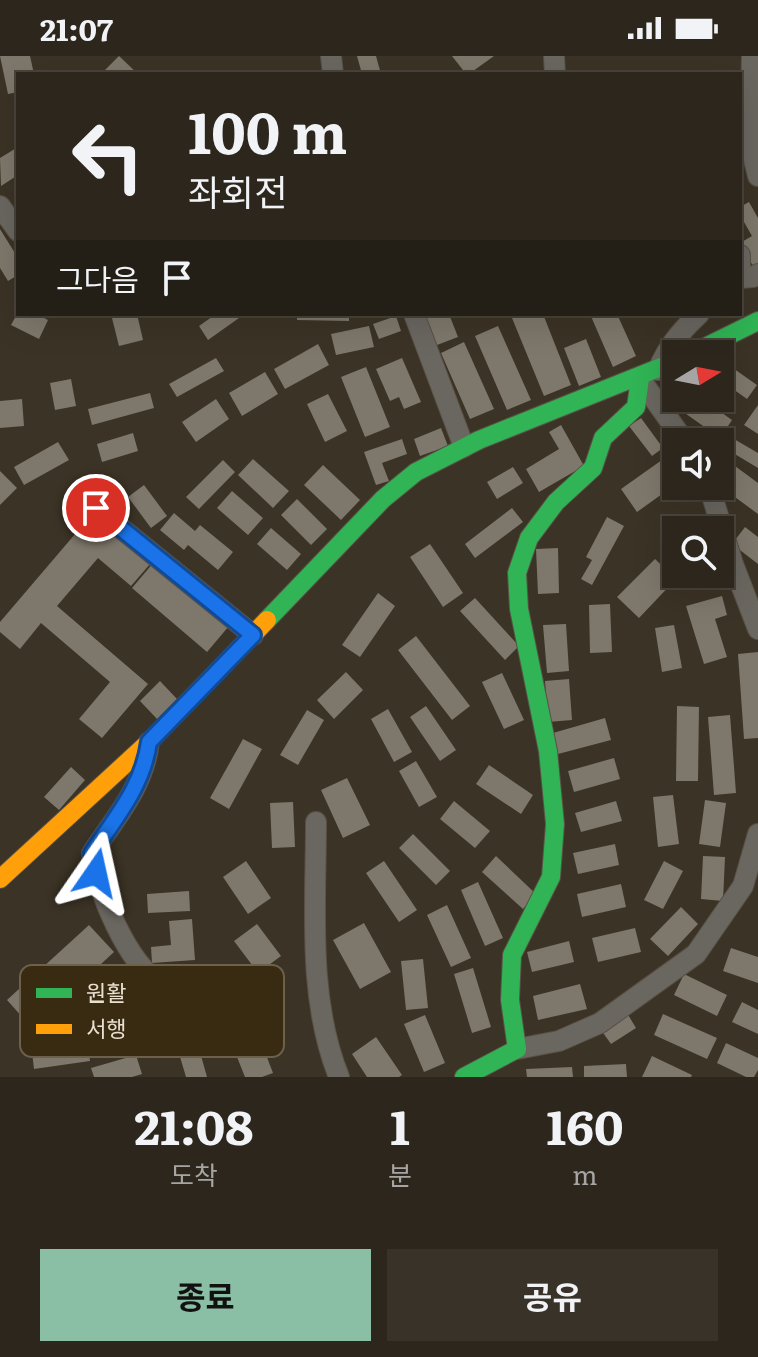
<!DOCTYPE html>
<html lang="ko">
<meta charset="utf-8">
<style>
body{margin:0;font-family:Literata,"Noto Sans KR",serif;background:#383229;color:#f1f3f6;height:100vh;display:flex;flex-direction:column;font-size:30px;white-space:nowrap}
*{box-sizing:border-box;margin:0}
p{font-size:26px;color:#a6a5a3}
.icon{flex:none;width:44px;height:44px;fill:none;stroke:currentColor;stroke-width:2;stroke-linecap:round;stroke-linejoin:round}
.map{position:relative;height:1021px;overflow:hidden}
.side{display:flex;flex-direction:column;background:#2c261c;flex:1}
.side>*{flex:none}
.top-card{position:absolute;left:16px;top:16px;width:726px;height:244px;border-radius:0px;box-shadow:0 8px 32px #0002,0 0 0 2px #48433b;background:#2c261c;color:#f1f3f6;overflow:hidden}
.needle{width:52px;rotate:80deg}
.fabs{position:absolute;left:662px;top:284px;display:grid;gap:16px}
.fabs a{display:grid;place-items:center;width:72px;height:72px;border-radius:0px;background:#2c261c;box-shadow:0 8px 32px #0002,0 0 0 2px #48433b;font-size:40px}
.pin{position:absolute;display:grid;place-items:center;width:68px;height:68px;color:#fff;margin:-34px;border:4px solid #fff;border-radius:50%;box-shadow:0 2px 8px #0007}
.me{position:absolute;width:88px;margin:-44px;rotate:11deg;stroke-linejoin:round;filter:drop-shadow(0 0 6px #0008)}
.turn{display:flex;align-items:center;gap:28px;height:168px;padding:0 40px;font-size:36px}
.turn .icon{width:104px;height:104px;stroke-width:2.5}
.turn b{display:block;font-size:56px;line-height:68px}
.then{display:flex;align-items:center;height:76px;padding:0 40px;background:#0003;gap:16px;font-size:30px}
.eta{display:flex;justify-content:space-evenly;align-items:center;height:136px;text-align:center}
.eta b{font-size:48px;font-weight:700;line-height:56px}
.button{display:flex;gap:16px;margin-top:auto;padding:16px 40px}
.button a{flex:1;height:92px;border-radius:0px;background:#8abfa5;color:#111;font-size:32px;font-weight:700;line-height:92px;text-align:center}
.button a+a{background:#383229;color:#f1f3f6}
.status{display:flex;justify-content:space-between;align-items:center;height:56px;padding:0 40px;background:#2c261c;direction:ltr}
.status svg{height:22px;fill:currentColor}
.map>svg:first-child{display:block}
.building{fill:#7e776b}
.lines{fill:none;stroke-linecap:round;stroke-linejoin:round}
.street-casing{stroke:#595146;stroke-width:22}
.fast-casing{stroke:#595146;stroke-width:20}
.slow-casing{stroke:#595146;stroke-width:20}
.street{stroke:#6a6660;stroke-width:20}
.fast{stroke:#30b455;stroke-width:18}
.slow{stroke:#ff9f0a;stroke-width:18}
.route-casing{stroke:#114b97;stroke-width:20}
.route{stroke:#1a73e8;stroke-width:14}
.key{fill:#392b12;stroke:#6e614b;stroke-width:2}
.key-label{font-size:22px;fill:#e9e0d1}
</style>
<div class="status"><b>21:07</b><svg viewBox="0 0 49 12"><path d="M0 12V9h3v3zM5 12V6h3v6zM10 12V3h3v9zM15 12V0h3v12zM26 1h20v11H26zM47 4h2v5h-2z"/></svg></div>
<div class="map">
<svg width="758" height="1021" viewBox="0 0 758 1021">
<rect width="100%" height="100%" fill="#3b3325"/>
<!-- building -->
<path class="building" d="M0,0H30L34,18H18V36L8,38Z
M119,0L138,18H105L103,16Z
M357,0H376L381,18H362Z
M452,0H494L469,18H466Z
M18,91V119L1,130L0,102Z
M749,146L758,162V208L753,210L740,187L752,180L740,159V151Z
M0,173L18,202V219L8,225L0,212Z
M17,258H37L48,264L39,283L11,269Z
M111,258H137L143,284L119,290Z
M216,258H236L239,262L208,284L199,270Z
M297,258H349V265L297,264Z
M425,258H449L458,281L437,289Z
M522,258H543L571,329L544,340L512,262Z
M590,258H617L636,300L613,311Z
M396,260L401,275L379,283L373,268Z
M369,270L374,291L336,299L331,278Z
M498,270L531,344L507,354L475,280Z
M586,283L601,321L579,330L564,292Z
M464,286L494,353L470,363L441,297Z
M318,288L329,309L285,333L274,313Z
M216,302L224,315L177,341L169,328Z
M402,302L421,346L404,353L399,341L390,345L376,313Z
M720,303L757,329L747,343L726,328L720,337Z
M366,311L390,371L365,381L341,321Z
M265,316L278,338L242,360L229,337Z
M71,323L76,350L55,354L50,327Z
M150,337L154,352L92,369L88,353Z
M328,338L347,375L325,386L307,348Z
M691,342H701L732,364L720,382L682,355Z
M22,343L24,370L0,372V345Z
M216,343L229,363L196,386L182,366Z
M758,349V378L744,369Z
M641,362L663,392L652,400L629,370Z
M561,369L584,410L539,436L526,413L559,393L549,376Z
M441,372L448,390L420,400L414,383Z
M133,377L138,395L102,406L97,388Z
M402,383L407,398L382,407L389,425L376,429L364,396Z
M734,383L758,397V412L728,394Z
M58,386L69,404L24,429L14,411Z
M676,394V428L637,456L621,433Z
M253,403L289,435L273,452L238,419Z
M223,404L235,416L199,453L186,441Z
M323,409L360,444L341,464L304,429Z
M735,410L758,427V458L720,430Z
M513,411L523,427L497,443L487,426Z
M0,415L17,432L0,449Z
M144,429L167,460L151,472L128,441Z
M232,435L263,462L248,479L217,452Z
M297,443L327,473L311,489L281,459Z
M512,452L523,466L475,502L465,488Z
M93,457L151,507L131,530L98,502L57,550L148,628L102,682L79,663L110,626L41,567L20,593L0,576V566Z
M174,457L195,475L200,469L233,496L218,514L188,489L184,494L160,474Z
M607,461L624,470L592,529L581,523L592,504L586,501Z
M745,471L758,481V508L732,488Z
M271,472L301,498L287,514L257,488Z
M430,488L463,537L443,551L410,501Z
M558,492L559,537L538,538L536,493Z
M655,503L676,523L639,562L617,541Z
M154,506L229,570L207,596L132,532Z
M378,537L395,550L360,601L342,589Z
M722,540L727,559L715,563L727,601L704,608L686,550Z
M475,542L519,590L505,604L460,555Z
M610,548L612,596L590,597L589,549Z
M566,568L569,615L547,617L543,569Z
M674,569L682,612L662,616L655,572Z
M416,580L470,650L452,664L398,594Z
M758,596V682L744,683L738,598Z
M346,616L363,634L334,663L317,644Z
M502,617L524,664L504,673L482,626Z
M569,623L572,664L548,666L545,625Z
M160,625L177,643L157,663L140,645Z
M426,650L456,694L440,705L410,661Z
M677,650L699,651L698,725H676Z
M388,653L412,696L394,706L371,663Z
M307,654L324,664L298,709L280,699Z
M730,659L736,737L714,739L708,661Z
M605,662L611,684L558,698L553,677Z
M243,683L262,693L229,753L210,742Z
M614,702L620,723L574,736L568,715Z
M416,705L437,741L419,751L399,715Z
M489,709L533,739L521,758L476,728Z
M71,711L85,724L59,754L44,741Z
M347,722L370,769L343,782L321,734Z
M673,739L679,788L658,791L653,741Z
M705,744L726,747L720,791L699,788Z
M454,745L490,775L475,792L440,763Z
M616,745L622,765L581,776L575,757Z
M293,746L295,791L272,792L270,747Z
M413,778L450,815L436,829L399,792Z
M615,788L619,809L578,818L573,797Z
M496,800L536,838L523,853L482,816Z
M703,800L725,801L723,845L701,843Z
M246,805L271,842L248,858L223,821Z
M384,805L417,854L399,866L366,817Z
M664,805L683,815L663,853L644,844Z
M478,826L503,882L485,890L461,834Z
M621,828L626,851L582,861L577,838Z
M189,835L190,855L148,857L147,838Z
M447,849L471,902L451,911L427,859Z
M681,851L698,868L668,900L650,883Z
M192,863L195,904L152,907L151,891L171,889L169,865Z
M364,867L391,916L360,933L333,884Z
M257,868L281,900L258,917L234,885Z
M89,869L114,896L32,972L7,944Z
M635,872L641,896L598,906L592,882Z
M569,885L574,906L532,916L527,896Z
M731,892L758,901V927L723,915Z
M423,903L428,952L406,954L401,905Z
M473,912L491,971L472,977L454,918Z
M684,918L727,939L717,960L674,939Z
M580,928L587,953L538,964L533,940Z
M742,946L758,954V978L732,966Z
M627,957L636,972L611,988L601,974Z
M663,958L717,982L707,1003L654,979Z
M425,959L445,1007L424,1016L404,968Z
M253,965L273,1017L262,1021H245L227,976Z
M195,978L207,1021H186L175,984Z
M376,981L402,1019L399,1021H367L352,998Z
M726,987L758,1002V1014L754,1021H746L717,1007Z
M88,988L90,1005L34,1013L32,996Z
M136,999L142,1018L132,1021H94L91,1012Z
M652,1000L692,1019L691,1021H642Z
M626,1008L627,1021H584V1010Z
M572,1011L573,1021H527L526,1013Z"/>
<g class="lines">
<defs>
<path id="street" d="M331,0L333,18
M554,0L555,18
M752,0L750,87L758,120
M0,150L18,175
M740,199V217
M740,222L753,221L758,218
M414,258L464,391
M658,314C668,290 681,275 699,258
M640,323L685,386
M709,430L733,508L758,573
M96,452L253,579
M149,686C144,730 116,761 92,797C99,838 126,906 162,929C175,937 192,936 206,938
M316,766C316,850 307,942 339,1021
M517,993L559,985L600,967L696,898L743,830L758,778"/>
<path id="fast" d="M691,298L758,265
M267,564L383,443L416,416L479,384L676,305
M464,1021L517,993L510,944L512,899L551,821L555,768L548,695L519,553L517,517L529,482L556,446L593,412L603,382L636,351L640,323"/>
<path id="slow" d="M0,823L149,686L267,564"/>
</defs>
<!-- street casing -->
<use href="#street" class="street-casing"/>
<!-- fast casing -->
<use href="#fast" class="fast-casing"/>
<!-- slow casing -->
<use href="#slow" class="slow-casing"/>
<!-- street -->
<use href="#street" class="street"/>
<!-- fast -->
<use href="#fast" class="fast"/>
<!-- slow -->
<use href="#slow" class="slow"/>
</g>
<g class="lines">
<defs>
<path id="route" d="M96,817L92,797C116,761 143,730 149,686L253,579L96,452"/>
</defs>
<!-- route casing -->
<use href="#route" class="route-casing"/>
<!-- route -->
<use href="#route" class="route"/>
</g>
<!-- legend -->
<rect x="20" y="909" width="264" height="92" rx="12" class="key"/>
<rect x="36" y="932" width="36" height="10" fill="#30b455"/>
<rect x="36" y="968" width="36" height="10" fill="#ff9f0a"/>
<g class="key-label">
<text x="86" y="945">원활</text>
<text x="86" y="981">서행</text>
</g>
</svg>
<div class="fabs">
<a><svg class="needle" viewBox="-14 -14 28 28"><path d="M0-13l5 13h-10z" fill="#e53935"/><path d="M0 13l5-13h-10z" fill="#a6a5a3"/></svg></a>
<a><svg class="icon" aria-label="sound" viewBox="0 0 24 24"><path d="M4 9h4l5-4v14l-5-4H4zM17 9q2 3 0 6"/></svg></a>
<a><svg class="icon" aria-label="search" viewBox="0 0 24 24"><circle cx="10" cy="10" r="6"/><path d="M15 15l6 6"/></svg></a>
</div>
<div class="pin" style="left:96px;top:452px;background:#d93025"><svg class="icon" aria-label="arrive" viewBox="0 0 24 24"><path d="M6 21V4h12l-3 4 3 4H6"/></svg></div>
<svg class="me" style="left:96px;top:817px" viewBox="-20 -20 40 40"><path d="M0-17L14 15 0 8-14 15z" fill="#1a73e8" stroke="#fff" stroke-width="4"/></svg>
<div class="top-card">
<div class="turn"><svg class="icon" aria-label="left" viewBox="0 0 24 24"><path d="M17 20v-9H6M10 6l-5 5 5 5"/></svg><div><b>100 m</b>좌회전</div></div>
<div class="then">그다음<svg class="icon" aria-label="arrive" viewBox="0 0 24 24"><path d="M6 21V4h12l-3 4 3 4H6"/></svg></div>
</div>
</div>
<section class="side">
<div class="eta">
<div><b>21:08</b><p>도착</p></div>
<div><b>1</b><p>분</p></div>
<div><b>160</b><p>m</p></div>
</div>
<div class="button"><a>종료</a><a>공유</a></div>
</section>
